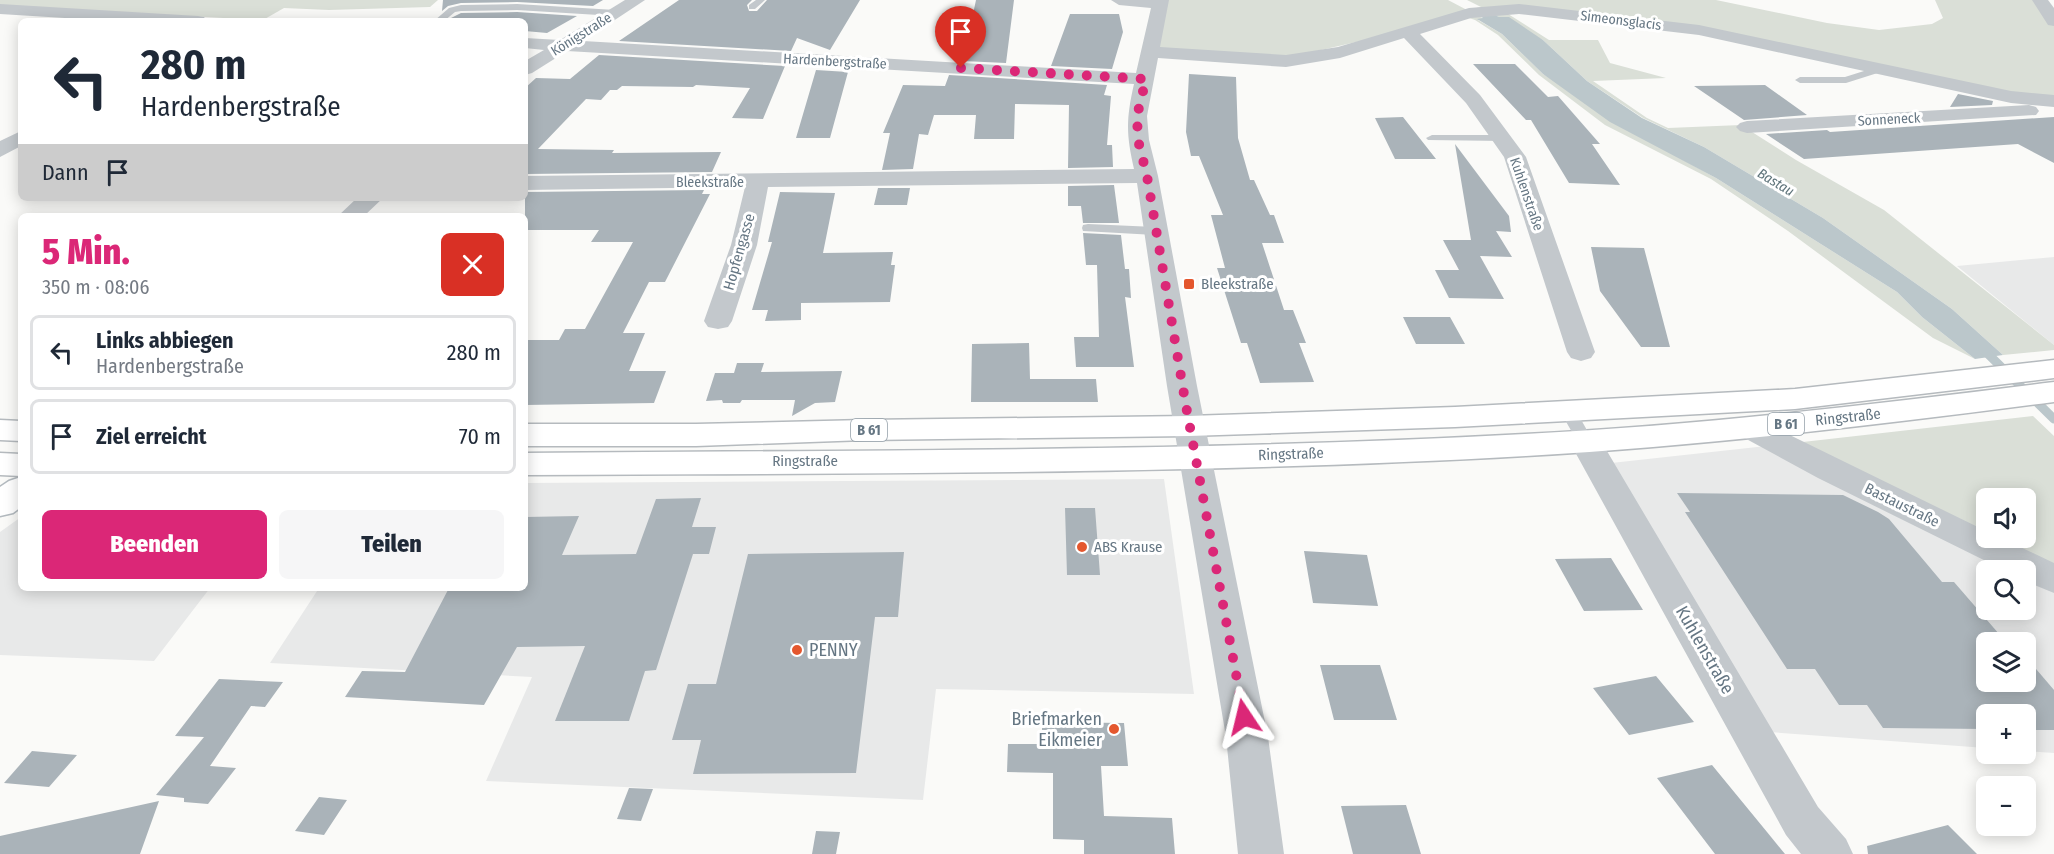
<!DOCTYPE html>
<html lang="de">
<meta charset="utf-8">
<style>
body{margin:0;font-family:"Fira Sans Condensed",sans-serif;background:#f6f6f7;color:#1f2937;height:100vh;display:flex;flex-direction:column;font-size:22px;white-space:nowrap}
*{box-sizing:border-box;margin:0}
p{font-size:20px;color:#747a83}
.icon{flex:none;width:33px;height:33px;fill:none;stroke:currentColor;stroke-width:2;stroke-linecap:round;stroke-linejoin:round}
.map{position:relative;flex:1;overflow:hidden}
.drawer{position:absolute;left:18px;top:213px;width:510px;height:378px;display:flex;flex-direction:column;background:#fff;border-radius:9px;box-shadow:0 3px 15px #0003}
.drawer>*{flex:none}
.top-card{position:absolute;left:18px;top:18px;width:510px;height:183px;border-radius:9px;box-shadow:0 3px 15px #0003;background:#fff;color:#1f2937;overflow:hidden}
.buttons{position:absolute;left:1976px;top:488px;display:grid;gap:12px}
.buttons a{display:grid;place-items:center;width:60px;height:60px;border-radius:9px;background:#fff;box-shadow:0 3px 15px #0003;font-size:30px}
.pin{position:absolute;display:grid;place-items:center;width:51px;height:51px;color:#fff;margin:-62px -26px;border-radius:50% 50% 50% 0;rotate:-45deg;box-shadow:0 0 6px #0007}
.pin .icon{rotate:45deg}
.me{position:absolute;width:66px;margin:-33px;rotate:350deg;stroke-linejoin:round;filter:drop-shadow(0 0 4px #0008)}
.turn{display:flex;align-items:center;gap:21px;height:126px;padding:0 24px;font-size:27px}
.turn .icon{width:78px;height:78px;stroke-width:2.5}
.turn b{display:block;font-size:42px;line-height:51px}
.then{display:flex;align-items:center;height:57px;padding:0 24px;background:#0003;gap:12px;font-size:22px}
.round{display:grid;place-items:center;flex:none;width:63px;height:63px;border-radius:9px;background:#f6f6f7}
.overview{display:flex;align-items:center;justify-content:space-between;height:102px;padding:0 24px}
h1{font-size:36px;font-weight:800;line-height:45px;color:#db2777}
.cta{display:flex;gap:12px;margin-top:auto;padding:12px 24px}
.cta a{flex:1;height:69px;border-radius:9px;background:#db2777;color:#fff;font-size:24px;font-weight:800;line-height:69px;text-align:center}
.cta a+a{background:#f6f6f7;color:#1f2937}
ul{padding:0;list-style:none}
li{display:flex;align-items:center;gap:18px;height:75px;margin:0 12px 9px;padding:0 12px;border:3px solid #e0e1e3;border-radius:9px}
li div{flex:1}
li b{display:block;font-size:22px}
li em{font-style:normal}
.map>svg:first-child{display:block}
.built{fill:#e8e9e9;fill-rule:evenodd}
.green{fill:#dadfd7;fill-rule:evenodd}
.water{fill:#bbc7cb}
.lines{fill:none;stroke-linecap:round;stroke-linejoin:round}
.stream{stroke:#bbc7cb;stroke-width:9}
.building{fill:#aab3b9}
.secondary-casing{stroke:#b3babf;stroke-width:3}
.primary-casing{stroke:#b5babe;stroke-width:3}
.lane{fill:#c3c8cc;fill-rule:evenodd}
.street{fill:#c3c8cc;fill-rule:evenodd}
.secondary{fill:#fff;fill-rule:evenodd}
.primary{fill:#fff;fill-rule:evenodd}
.route{stroke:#db2777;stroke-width:10;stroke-dasharray:0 18}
.poi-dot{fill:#e4572e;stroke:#fff;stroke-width:2}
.labels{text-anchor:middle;stroke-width:6;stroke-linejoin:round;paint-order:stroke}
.far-street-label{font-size:14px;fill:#657683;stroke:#fff}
.far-water-label{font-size:14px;font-style:italic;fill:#60757c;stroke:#fff}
.shield{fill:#fff;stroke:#939fa8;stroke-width:1.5}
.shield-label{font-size:14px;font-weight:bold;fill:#657683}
.street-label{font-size:15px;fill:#657683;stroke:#fff}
.poi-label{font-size:15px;fill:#657683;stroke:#fff;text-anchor:start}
.near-poi-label{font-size:18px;fill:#657683;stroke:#fff;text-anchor:start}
.near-street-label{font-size:18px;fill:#657683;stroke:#fff}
</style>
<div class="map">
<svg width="2054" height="854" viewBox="0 0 2054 854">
<rect width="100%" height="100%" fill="#fafaf8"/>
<!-- built -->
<path class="built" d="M2054,257V345L1957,266Z
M1785,444L2054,573V753L2025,751V714H1986V748L1741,730L1593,465ZM1986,570H2025V609H1986ZM1986,642H2025V681H1986Z
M1164,479L1194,694L936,689L923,800L486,781L532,677L270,663L319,588H525V483Z
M21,517V588H210L154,661L0,655V532Z"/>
<!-- green -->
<path class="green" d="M0,0H438L430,7L329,10L284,8L263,20L0,6Z
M1163,0H1448L1467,10L1481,7L1467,0H1716L1827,23L1879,30L1932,24L1943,18L1935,0H2041L2054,22V97H2011L1699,30L1509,7L1477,15L1484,19L1478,20L1502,34L1543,74L1676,156L1716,178L1897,292L1922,317L1975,359L1933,338L1788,231L1711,179L1605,125L1539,75L1498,35L1475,20L1466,17L1286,58L1159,48Z
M1489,12H1505L1549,40H1598L1610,63L1666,78L1593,81L1647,118L1668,128L1741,125L1796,160L1884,210L2054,345V350L2003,355L1952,309L1823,218L1704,147L1643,118L1587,81L1543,40Z
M2033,416L2054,436V573L1785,444ZM1986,498H2025V537H1986Z"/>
<!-- water -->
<path class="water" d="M1489,12L1499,17H1509L1543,40L1587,81L1642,118L1704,147L1823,218L1952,309L2003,355L1975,359L1922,317L1897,292L1716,178L1610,122L1543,74L1502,34L1477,19L1483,18L1476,14Z"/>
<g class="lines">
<!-- stream -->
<path class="stream" d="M1983,349L2054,419"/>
</g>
<!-- building -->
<path class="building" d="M443,0H603L593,6L517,2L461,3L448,6L442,11Z
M679,0H752L747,5L749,11H757L767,0H860L830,50L797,38L791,51L619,41Z
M976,0H1014L1006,63L963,61Z
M517,12L577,16L547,33L525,31V21L451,18L461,13Z
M1070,14H1119L1123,32L1112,69L1051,66Z
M599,55L785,66L763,119L732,118L750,88L696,85L693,87L622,86L617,90H610L601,100L586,99L538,149L614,150L612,153L721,152L712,172L525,174V88L536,78L570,79Z
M1473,64H1515L1548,97L1558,96L1600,144H1592L1620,185L1569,183L1531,120H1526Z
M816,70L848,72L830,138H796Z
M1189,74L1236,77L1238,138L1250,180H1254L1270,215H1274L1284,243H1262L1284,310H1293L1306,343H1299L1314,382L1260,383L1247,343H1241L1217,268H1225L1211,215H1223L1199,156H1191L1186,132Z
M949,75L1107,85L1104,95L1111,96L1107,145H1112L1113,167L1068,168L1069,105L1015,104L1014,139H974L976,115H934L928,135L919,134L913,169L882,170L890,133H883L903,85L945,86Z
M1765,85L1807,115L1744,120L1694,86Z
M1958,94L1993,101L1992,105L1950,107Z
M1403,117L1436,159H1395L1375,118Z
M2054,117V163L2018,144L1804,159L1766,134L1827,130L1830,132Z
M1455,144L1509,216L1511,232L1496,231L1512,257L1480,256L1504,299L1449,298L1435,270H1459L1443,240H1471Z
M1114,185L1119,223H1083L1081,206H1068V186Z
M878,188H910L907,205H874Z
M704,190L702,194H710L665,282H649L623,333H645L629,371H666L654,403L525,405V340H559L565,329H585L633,242H591L599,230H525V192Z
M780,192L835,193L823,253L893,252L891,265H895L890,302L801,303V320L765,321L768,310H752L772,242H768Z
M1083,233L1121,235L1125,269H1129L1131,298L1125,297L1134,367H1076L1074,337H1099L1097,265H1086Z
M1591,247L1644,248L1670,347H1641L1600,291Z
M1403,317H1450L1465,344H1416Z
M1029,343L1030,379H1096L1098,402H971L972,344Z
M737,363H764L761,372L842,371L835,402L815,403L792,416L795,400H742L740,403H723L722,400L706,401L715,373H734Z
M1677,493L1843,495L1878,512L1889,519L1942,582H1954L2006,642H1986V681H2025V656L2054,690V730H2025V714H1986V729L1883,728L1867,705H1839L1815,669H1787L1685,512H1690Z
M701,498L692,527H716L709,554H693L656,670L645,671L629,721H555L585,646L517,647L484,705L345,697L362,671L405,672L449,588H525V517L579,516L562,555L636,554L656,499Z
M1065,508H1095L1100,575H1067Z
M1304,551L1367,555L1378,606L1313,603Z
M904,552L898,617H875L856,773L693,774L701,740H672L688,684H716L748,554Z
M1611,558L1643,610L1584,611L1555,559Z
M1320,665H1380L1397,720H1334Z
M1656,676L1694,722L1629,735L1593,688Z
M219,679L283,682L265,707L251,706L210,766L236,768L208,804L184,802V798L156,795L204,737L175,736Z
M1042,722L1124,723L1128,766H1101L1104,816L1172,818L1175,854H1084V840L1053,839V773L1007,772L1008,744H1042Z
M32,751L77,755L49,787L4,783Z
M1712,765L1767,832L1785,854H1715L1657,778Z
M629,788L653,789L641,821L617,819Z
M319,797L347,800L324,835L295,831Z
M159,801L140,854H0V836Z
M1406,805L1421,854H1353L1341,806Z
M1948,825L1977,854H1868L1867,846Z
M816,831L840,832L836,854H812Z"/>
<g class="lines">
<defs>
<path id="secondary" d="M21,477V507L13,513L0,516V487L9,481Z"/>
<path id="primary" d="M2054,360V378L1795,409L1455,427L1189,436L865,440L696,446H525V424H696L865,420L1189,416L1455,407L1795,389Z
M2054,382V402C1878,425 1702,446 1526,456C1192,475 859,473 525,475V453C859,450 1192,452 1525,434C1702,425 1878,404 2054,382Z
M0,420L21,421V441L0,440Z
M0,453L21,454V476L0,475Z"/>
</defs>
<!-- secondary casing -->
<use href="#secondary" class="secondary-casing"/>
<!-- primary casing -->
<use href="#primary" class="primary-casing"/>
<!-- lane -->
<path class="lane" d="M756,0H765L755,9H749V5Z
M517,4L615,10L619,13L615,16L517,10L461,11L455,12L444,21H434L449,8L461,5Z
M1883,65L1887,66V70L1846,83H1800L1795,80L1800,77H1845Z
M1432,135H1503L1509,138L1503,141L1428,140L1426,138Z
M1088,224L1155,227L1161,231L1155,235L1083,231L1082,228L1083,225Z
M1568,406L1574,407L1593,441L1591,445H1579L1577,441L1560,411Z"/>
<!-- street -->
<path class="street" d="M625,0H645L583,41L1136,73L1151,8L1119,5L1111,0H1169L1160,47L1286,55L1338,47L1469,8L1519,4L1699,25L2011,91L2054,95V107L2011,103L1699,35L1519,14L1471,18L1420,34L1480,95L1526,157L1595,352L1591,358L1581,361L1571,358L1567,352L1504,157L1466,103L1404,38L1340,58L1286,67L1158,58L1147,116L1149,140L1158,176L1197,386L1268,737L1284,854H1238L1226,737L1167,386L1137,183L768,187L757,245L732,321L728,327L718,329L708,327L704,321L731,245L745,187L525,190V176L1134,169C1126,134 1126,119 1134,84L567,51L532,73L525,75V61L544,50L525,48V38L560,40Z
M2032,0H2048L2054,8V26L2048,25Z
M0,4L198,16L204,17L207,21H113L0,14Z
M2029,105L2036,107L2039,111L2036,115L1747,133L1740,131L1736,127L1740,123L1747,121Z
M21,131V146L0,157V141Z
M357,198H383L364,216H338Z
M1750,418L1761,421L1986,531V537H1999L2054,563V593L2025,581V570H2004L1818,478L1739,435L1734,428L1739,421Z
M1585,431L1596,434L1601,441L1818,807L1846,839L1853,854H1801L1786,835L1569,441L1574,434Z"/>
<!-- secondary -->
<use href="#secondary" class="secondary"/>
<!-- primary -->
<use href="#primary" class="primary"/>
</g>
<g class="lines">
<!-- route -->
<path class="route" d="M961,68L1146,79L1137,116L1138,140L1147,176L1186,406L1244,717"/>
</g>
<!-- markers -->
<g class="poi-dot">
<rect x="1183" y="278" width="12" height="12" rx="3"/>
<circle cx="1082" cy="547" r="6"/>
<circle cx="797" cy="650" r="6"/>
<circle cx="1114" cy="729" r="6"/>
</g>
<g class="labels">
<!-- far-street labels -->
<g class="far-street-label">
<text transform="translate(1621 20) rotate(7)" y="5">Simeonsglacis</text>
<text transform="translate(581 34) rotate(-32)" y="5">Königstraße</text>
<text transform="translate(835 61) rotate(3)" y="5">Hardenbergstraße</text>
<text transform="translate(1889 119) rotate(-3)" y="5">Sonneneck</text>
<text x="710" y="187">Bleekstraße</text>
<text transform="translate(1527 194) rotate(71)" y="5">Kuhlenstraße</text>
</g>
<!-- far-water labels -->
<g class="far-water-label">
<text transform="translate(1776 182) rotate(31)" y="5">Bastau</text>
</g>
<!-- shield labels -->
<g class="shield">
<rect x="1768" y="413" width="36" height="22" rx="4.5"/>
<rect x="851" y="419" width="36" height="22" rx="4.5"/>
</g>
<g class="shield-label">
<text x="1786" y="429">B 61</text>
<text x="869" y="435">B 61</text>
</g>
<!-- street labels -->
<g class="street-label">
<text transform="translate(739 252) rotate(-74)" y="5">Hopfengasse</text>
<text transform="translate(1848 417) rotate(-6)" y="5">Ringstraße</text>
<text transform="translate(1291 454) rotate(-2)" y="5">Ringstraße</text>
<text x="805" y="466">Ringstraße</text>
<text transform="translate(1902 505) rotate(26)" y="5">Bastaustraße</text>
</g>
<!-- poi labels -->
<g class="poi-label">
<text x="1201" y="289">Bleekstraße</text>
<text x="1094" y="552">ABS Krause</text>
</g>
<!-- near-poi labels -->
<g class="near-poi-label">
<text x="809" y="656">PENNY</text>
<text x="1102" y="725" text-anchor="end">Briefmarken<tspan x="1102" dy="21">Eikmeier</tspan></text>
</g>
<!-- near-street labels -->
<g class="near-street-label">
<text transform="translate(1705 650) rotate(60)" y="6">Kuhlenstraße</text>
</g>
</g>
</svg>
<div class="buttons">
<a><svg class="icon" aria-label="sound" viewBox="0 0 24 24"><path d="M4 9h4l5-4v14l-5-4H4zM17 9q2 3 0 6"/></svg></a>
<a><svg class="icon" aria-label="search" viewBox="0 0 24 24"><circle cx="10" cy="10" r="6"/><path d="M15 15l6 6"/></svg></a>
<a><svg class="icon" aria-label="layers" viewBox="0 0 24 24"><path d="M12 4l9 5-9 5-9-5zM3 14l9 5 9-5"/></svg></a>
<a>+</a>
<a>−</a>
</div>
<div class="pin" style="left:961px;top:68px;background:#d93025"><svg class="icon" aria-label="arrive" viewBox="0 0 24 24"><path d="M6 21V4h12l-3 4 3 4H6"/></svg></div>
<svg class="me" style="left:1244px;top:717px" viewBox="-20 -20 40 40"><path d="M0-17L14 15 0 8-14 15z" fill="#db2777" stroke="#fff" stroke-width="4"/></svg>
<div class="top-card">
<div class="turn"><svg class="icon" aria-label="left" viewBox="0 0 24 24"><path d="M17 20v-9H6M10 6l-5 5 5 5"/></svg><div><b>280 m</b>Hardenbergstraße</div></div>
<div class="then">Dann<svg class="icon" aria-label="arrive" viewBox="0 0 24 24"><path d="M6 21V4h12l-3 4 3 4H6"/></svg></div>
</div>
<section class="drawer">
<div class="overview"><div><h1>5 Min.</h1><p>350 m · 08:06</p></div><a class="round" style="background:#d93025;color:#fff"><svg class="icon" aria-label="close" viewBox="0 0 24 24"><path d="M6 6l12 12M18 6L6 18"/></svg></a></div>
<ul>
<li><svg class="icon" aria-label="left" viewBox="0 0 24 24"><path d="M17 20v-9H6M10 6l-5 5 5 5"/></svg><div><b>Links abbiegen</b><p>Hardenbergstraße</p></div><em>280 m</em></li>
<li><svg class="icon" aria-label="arrive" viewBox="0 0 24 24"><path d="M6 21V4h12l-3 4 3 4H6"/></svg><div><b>Ziel erreicht</b></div><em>70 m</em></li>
</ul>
<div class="cta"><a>Beenden</a><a>Teilen</a></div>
</section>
</div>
